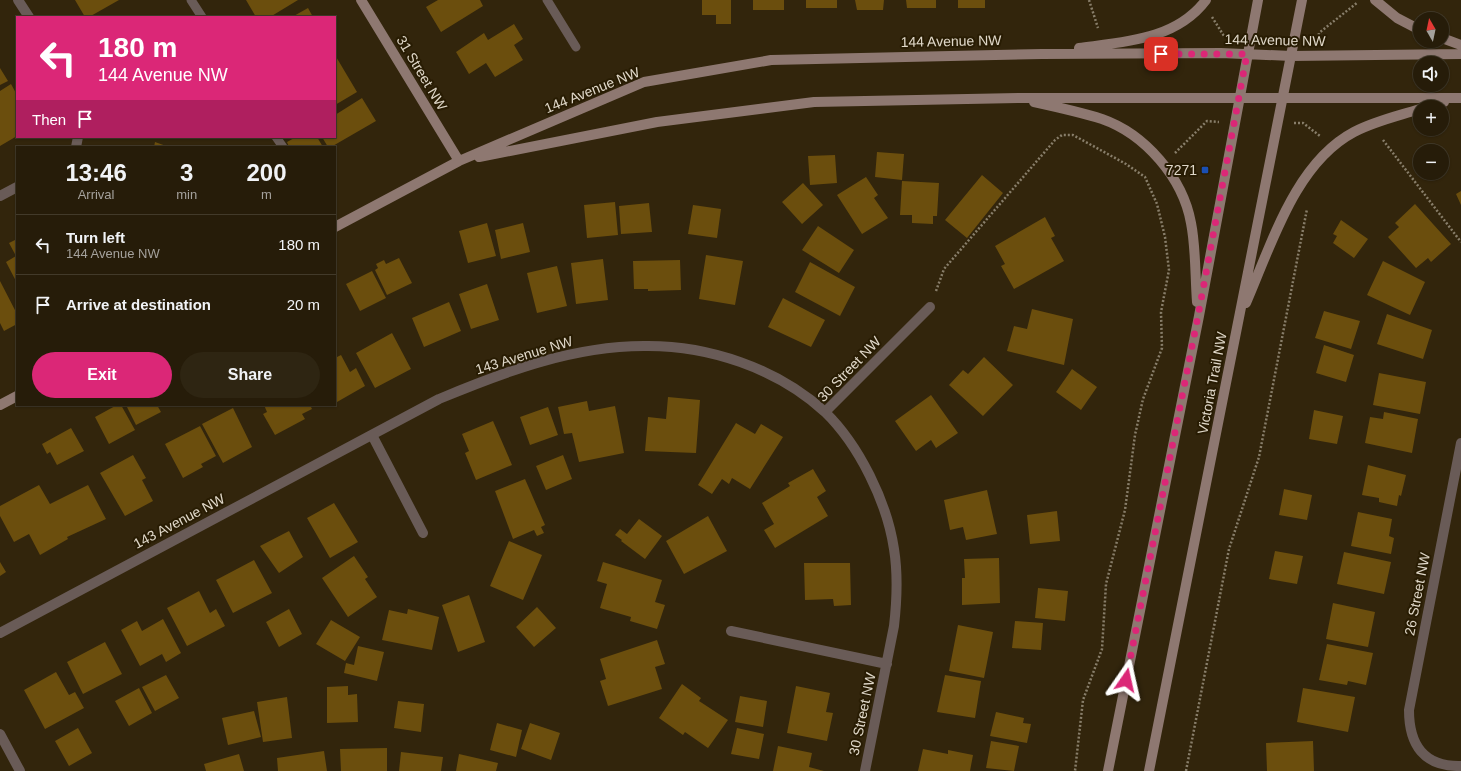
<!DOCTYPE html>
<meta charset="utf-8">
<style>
body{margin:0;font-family:Arial,sans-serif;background:#2e2512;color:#f1f3f6;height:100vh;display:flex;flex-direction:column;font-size:15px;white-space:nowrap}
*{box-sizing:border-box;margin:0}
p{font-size:13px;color:#a4a19c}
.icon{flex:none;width:22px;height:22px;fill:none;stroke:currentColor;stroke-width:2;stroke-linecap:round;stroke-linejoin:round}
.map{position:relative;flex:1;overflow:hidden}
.panel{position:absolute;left:16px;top:146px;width:320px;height:260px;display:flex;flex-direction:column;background:#261c09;border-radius:0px;box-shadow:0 1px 3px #0004,0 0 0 1px #423a2a}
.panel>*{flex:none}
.hud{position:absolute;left:16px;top:16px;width:320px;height:122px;border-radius:0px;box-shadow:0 1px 3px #0004,0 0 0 1px #423a2a;background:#db2777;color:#fff;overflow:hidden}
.needle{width:26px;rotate:351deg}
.tools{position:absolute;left:1413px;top:12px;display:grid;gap:8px}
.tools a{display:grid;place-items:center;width:36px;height:36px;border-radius:50%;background:#261c09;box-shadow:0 1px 3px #0004,0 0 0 1px #423a2a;font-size:20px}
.pin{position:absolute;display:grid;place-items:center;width:34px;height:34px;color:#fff;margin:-17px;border-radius:8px;box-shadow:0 2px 6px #0006}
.me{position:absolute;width:44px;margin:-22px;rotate:11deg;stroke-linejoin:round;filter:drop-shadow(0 0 3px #0008)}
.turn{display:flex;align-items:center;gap:14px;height:84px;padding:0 16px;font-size:18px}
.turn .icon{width:52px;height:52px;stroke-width:2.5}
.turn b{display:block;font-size:28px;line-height:34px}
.then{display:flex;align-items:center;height:38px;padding:0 16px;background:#0003;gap:8px;font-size:15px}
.eta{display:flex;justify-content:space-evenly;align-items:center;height:68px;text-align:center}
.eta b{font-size:24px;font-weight:700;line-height:28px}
.primary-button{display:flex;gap:8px;margin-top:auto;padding:8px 16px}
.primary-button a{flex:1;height:46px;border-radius:24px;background:#db2777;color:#fff;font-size:16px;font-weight:700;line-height:46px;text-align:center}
.primary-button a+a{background:#2e2512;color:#f1f3f6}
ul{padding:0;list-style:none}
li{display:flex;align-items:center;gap:12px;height:60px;padding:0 16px;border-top:1px solid #423a2a}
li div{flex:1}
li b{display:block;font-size:15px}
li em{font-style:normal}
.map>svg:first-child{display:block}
.building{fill:#6b4e0d}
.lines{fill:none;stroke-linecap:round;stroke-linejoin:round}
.path{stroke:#887e6a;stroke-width:2.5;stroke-dasharray:2 2;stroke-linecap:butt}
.lane{stroke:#695b57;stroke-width:9}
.street{stroke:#695b57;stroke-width:10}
.secondary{stroke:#8e7871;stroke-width:10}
.route{stroke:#db2777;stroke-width:7;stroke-dasharray:0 12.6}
.transit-dot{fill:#1a4fb4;stroke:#281c03;stroke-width:1.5}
.labels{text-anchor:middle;stroke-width:4;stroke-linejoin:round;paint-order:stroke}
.street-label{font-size:14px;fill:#e0d8c9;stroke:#281c03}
.poi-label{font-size:14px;fill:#e0d8c9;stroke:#281c03;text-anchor:end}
</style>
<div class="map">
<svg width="1461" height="771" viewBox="0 0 1461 771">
<rect width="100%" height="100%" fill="#32250c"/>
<!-- building -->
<path class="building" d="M75,0H119L89,17H85Z
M246,0H298L270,17H256Z
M438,0H480L483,6L441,32L426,7Z
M702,0H731V24H716V15H702Z
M753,0H784V10H753Z
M806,0H837V8H806Z
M855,0H884L883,10H857Z
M906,0H936V8H907Z
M958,0H985V8H958Z
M308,8L313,17H292Z
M514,24L523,39L514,45L523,60L495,77L486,63L469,74L456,52L484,33L488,40Z
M335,55L357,92L335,105Z
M0,68L8,81L0,85Z
M11,84L17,95V136L0,146V91Z
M362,98L376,121L331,147H328L322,137H335V115Z
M296,137H317L323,147H289L287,142Z
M155,142L169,147H154Z
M877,152L904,154L902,180L875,177Z
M835,155L837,183L810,185L808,156Z
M982,175L1003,193L967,238L945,220Z
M866,177L878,195L874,198L888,218L862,234L837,195Z
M902,181L939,183L937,216H933V224L912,223V215H900Z
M803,183L823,205L802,224L782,202Z
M1461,191V205L1456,194Z
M615,202L618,235L587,238L584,205Z
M649,203L652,232L621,234L619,206Z
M1415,204L1451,244L1431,262L1428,258L1416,268L1388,237L1399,227L1395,223Z
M693,205L721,209L717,238L688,234Z
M1045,217L1055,236L1051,238L1064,261L1014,289L1001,266L1005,264L995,246Z
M1341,220L1368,239L1354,258L1333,243L1337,236L1333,234Z
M487,223L496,256L468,263L459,231Z
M523,223L530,252L501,259L495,230Z
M818,226L854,250L839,273L802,250Z
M17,239V283L6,262L16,256L9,243Z
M706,255L743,261L735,305L699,299Z
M399,258L412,283L387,295L375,270L378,268L376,264L384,260L386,264Z
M603,259L608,300L576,304L571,263Z
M680,260L681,290L648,291V289H634L633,261Z
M1383,261L1425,282L1410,315L1367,295Z
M810,262L855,287L840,316L795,292Z
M557,266L567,306L537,313L527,273Z
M372,271L386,298L360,311L346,284Z
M0,281L17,314V324L4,331L0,323Z
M487,284L499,320L471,329L459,294Z
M783,298L825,320L811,347L768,327Z
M449,302L461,331L424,347L412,318Z
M1032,309L1073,319L1064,365L1007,351L1014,326L1027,329Z
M1324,311L1360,321L1351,349L1315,338Z
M1387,314L1432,330L1423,359L1377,344Z
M392,333L411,369L375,388L356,353Z
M1324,345L1354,355L1346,382L1316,373Z
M341,355L350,372L356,368L365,386L337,402L335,398V358Z
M984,357L1013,385L983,416L949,385L963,370L968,374Z
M1072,369L1097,387L1081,410L1056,392Z
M1379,373L1426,382L1420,414L1373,405Z
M931,395L958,433L936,448L931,440L916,451L895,421Z
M668,397L700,400L696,453L645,451L648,417L666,419Z
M587,401L589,411L615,406L624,453L579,462L572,433L564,434L558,407Z
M117,405H121L135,430L109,444L95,417Z
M126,405H157L161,412L136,425Z
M264,405H310L312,409L302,414L305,419L275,435L263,414L267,412Z
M548,407L558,435L530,445L520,417Z
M233,408L252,447L223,463L202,424Z
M1314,410L1343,416L1337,444L1309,439Z
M1384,412L1418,419L1412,453L1365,443L1370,417L1383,419Z
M493,421L512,465L476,480L465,453L469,451L462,434Z
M736,423L755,434L761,424L783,437L750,489L732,478L729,484L722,479L712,494L698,485Z
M200,426L216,456L201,464L203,467L183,478L165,444Z
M71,428L84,451L57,465L50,452L47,454L42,444Z
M133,455L146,478L142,480L153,501L125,516L100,473Z
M563,455L572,479L546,490L536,466Z
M1368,465L1406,475L1401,496L1399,495L1397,506L1379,502V498L1362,495Z
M813,469L826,491L817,497L828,516L775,548L764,530L774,524L762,503L790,486L788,483Z
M525,479L545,525L541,527L544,533L537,536L534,530L513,539L495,491Z
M39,485L50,504L88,485L106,519L67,537L68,539L40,555L29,534L14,542L0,516V506Z
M1284,489L1312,495L1307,520L1279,515Z
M987,490L997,534L966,540L963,527L950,530L944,500Z
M334,503L358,542L330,558L307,518Z
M1057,511L1060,541L1030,544L1027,515Z
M1358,512L1392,519L1389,536L1394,538L1391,554L1351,546Z
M708,516L727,551L684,574L666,541Z
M639,519L662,536L645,559L621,541L622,540L615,535L620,529L627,534Z
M289,531L303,557L279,573L260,546Z
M509,541L542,555L523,600L490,586Z
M1275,551L1303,556L1297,584L1269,579Z
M1344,552L1391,562L1384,594L1337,584Z
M354,556L368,577L365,579L377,597L348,617L322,578Z
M999,558L1000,603L962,605V578H965L964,559Z
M254,560L272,593L233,613L216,580Z
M0,562L6,572L0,576Z
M603,562L662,580L655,602L665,605L657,629L630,621L631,617L600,608L607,584L597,581Z
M804,563H850L851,605L834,606L833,599L805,600Z
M1038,588L1068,591L1065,621L1035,618Z
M199,591L210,613L216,609L225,626L187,646L167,608Z
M469,595L485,642L458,652L442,605Z
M1333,603L1375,612L1368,647L1326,639Z
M537,607L556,628L534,647L516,627Z
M289,609L302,634L279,647L266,622Z
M408,609L439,617L432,650L382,640L389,610L407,614Z
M163,619L181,653L166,662L162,654L140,666L121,630L137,621L142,631Z
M331,620L360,637L345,661L316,644Z
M1015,621L1043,623L1041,650L1012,648Z
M958,625L993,632L984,678L949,671Z
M657,640L665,664L655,667L662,689L608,706L600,681L606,679L600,659Z
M105,642L122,674L83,694L67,662Z
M1327,644L1373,653L1366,685L1348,681L1347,685L1319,680Z
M358,646L384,652L377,681L344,673L346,663L354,665Z
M56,672L69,695L75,692L84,708L45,729L24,690Z
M166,675L179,698L155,711L142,687Z
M945,675L981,681L975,718L937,712Z
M682,684L701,698L699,701L728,720L708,748L685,732L683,735L659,718Z
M348,686V695L357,694L358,722L327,723V687Z
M796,686L830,693L826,712L833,713L827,741L787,733Z
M139,688L152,713L129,726L115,701Z
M1303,688L1355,697L1348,732L1297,722Z
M740,696L767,701L763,727L735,722Z
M287,697L292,738L263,742L257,702Z
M398,701L424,704L421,732L394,728Z
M254,711L261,737L228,745L222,718Z
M996,712L1024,718L1023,723L1031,724L1027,743L990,736Z
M497,723L522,730L516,757L490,750Z
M530,723L560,733L551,760L521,749Z
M78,728L92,753L69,766L55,741Z
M737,728L764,734L759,759L731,754Z
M991,741L1019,746L1014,771L986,768Z
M1313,741L1314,771H1267L1266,743Z
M778,746L812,753L809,767L824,771H773Z
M387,748V771H341L340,749Z
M923,749L948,754V750L973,755L970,771H918Z
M324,751L327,771H278L277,758Z
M401,752L443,757L441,771H399Z
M239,754L244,771H206L204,764Z
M459,754L498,763L496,771H456Z"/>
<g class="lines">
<!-- path -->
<path class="path" d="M1089,0L1098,28
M1212,17L1224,36
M1318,39L1319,33L1358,2
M1294,123H1303L1320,136
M1383,140L1461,242
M1175,153L1207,121L1219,122
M936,291L944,269L1055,140L1062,135H1073L1126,164L1145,177L1157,204L1165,237L1169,270L1161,312L1162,348L1143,399L1135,435L1125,510L1106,584L1102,649L1083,700L1075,771
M1186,771L1229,549L1259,457L1307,209"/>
<!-- lane -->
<path class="lane" d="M191,0L202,17
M547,0L576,47
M276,137L283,147"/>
<!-- street -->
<path class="street" d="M18,0L29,17
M76,147L78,137
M0,196L17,187
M825,412L930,307
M372,435L423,533
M1461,443L1409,710C1409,745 1424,767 1461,766
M731,631L887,664
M0,633L439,399C504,372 572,346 644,346C708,345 777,368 825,412C859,445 887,502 894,549C898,574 897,600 894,626L865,771
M0,734L20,771"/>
<!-- secondary -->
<path class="secondary" d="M361,0L459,161
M1375,0L1397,18L1420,30
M1442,38L1461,45
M1079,48C1124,42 1176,40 1206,0
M1034,102C1057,107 1080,112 1102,119C1145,134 1183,178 1191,223C1196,248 1195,276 1197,302
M1427,107L1444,102
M479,157L657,122L814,102L1021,98H1461
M335,227L459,161L644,82L771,60L1042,54L1221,53L1291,56L1461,54
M1246,303C1271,246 1295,163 1354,132C1375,121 1398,116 1420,109
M0,405L17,396
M1108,771L1199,316L1258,0
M1149,771L1302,0"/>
</g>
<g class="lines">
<!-- route -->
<path class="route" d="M1126,680L1198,316L1247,54H1161"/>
</g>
<!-- markers -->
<rect class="transit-dot" x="1201" y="166" width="8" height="8" rx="2"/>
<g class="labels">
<!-- street labels -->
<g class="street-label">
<text transform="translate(1275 40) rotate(1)" y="5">144 Avenue NW</text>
<text transform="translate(951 41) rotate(-1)" y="5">144 Avenue NW</text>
<text transform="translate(422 73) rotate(59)" y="5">31 Street NW</text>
<text transform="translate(592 90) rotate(-22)" y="5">144 Avenue NW</text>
<text transform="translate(524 355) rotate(-17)" y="5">143 Avenue NW</text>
<text transform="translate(849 369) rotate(-46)" y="5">30 Street NW</text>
<text transform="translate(1212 383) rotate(-79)" y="5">Victoria Trail NW</text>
<text transform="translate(179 521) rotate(-28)" y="5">143 Avenue NW</text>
<text transform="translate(1417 594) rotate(-79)" y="5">26 Street NW</text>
<text transform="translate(862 714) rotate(-78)" y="5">30 Street NW</text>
</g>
<!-- poi labels -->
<g class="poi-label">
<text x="1197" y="175">7271</text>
</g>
</g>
</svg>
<div class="tools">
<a><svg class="needle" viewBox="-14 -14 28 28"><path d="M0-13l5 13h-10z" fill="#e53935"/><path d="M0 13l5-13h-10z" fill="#a4a19c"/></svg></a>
<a><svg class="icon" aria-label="sound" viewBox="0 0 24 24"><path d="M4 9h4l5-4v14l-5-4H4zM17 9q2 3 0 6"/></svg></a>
<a>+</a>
<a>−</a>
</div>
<div class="pin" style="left:1161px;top:54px;background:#d93025"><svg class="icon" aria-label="arrive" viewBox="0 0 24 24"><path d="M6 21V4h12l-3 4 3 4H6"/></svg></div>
<svg class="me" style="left:1126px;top:680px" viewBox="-20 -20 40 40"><path d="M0-17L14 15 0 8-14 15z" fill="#db2777" stroke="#fff" stroke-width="4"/></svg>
<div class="hud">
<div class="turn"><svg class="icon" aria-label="left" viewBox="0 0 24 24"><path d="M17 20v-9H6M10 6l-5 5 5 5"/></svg><div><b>180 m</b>144 Avenue NW</div></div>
<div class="then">Then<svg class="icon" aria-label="arrive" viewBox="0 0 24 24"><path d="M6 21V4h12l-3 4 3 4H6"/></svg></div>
</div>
<section class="panel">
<div class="eta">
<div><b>13:46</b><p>Arrival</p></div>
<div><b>3</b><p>min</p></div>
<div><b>200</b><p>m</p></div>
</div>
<ul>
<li><svg class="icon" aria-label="left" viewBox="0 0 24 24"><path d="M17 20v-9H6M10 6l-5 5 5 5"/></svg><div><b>Turn left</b><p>144 Avenue NW</p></div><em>180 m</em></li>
<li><svg class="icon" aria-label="arrive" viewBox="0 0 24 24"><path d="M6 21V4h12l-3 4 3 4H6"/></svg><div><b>Arrive at destination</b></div><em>20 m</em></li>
</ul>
<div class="primary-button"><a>Exit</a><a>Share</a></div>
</section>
</div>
